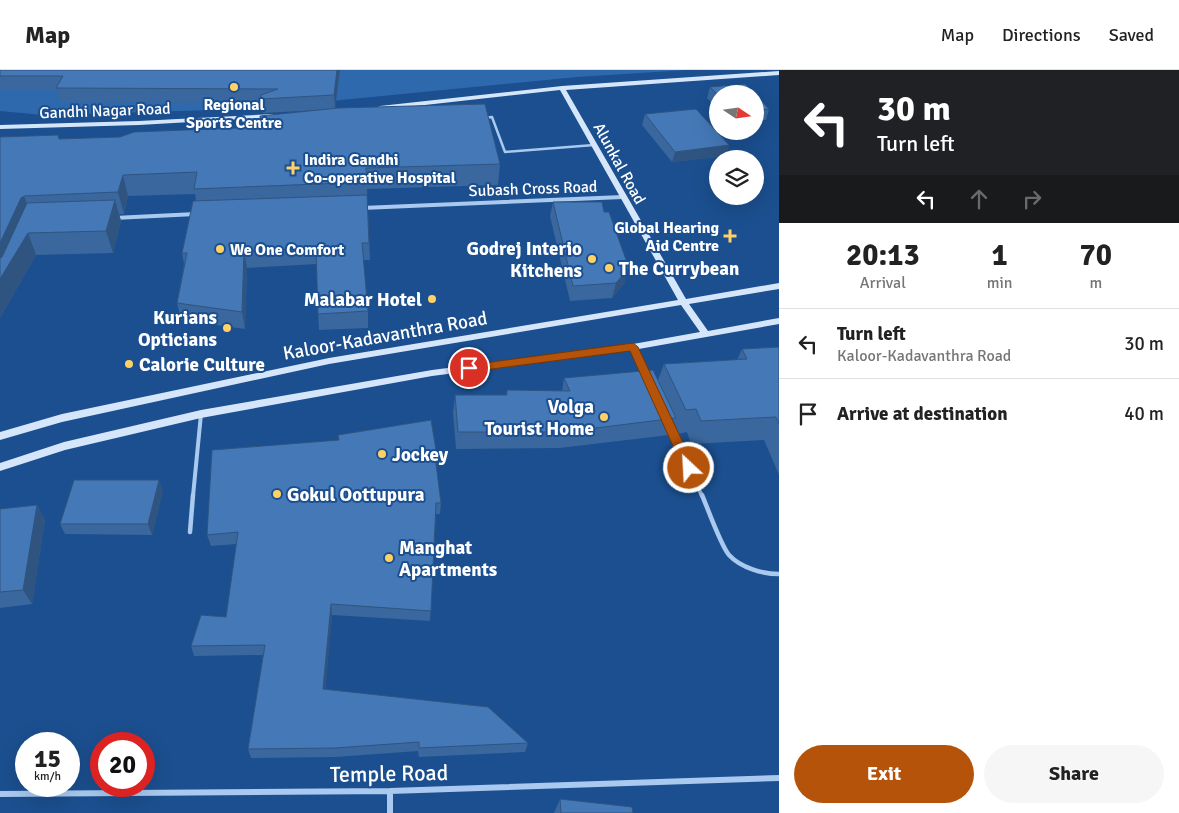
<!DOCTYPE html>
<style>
body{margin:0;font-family:Signika,sans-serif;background:#f6f6f6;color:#222;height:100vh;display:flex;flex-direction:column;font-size:19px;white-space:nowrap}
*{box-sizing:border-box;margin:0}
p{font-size:16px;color:#767676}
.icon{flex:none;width:28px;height:28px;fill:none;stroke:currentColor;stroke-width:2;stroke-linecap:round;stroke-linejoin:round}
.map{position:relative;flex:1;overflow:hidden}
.drawer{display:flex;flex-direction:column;background:#fff;width:400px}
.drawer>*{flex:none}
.banner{background:#202124;color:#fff;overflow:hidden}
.needle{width:32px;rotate:103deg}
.tools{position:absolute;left:709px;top:15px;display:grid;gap:10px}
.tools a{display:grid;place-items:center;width:55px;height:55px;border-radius:50%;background:#fff;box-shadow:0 5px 20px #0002;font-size:25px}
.speed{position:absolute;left:15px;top:662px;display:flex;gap:10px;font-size:25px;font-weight:700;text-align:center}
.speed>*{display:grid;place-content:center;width:65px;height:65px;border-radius:50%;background:#fff;box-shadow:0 5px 20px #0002;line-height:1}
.speed small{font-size:12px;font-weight:400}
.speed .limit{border:8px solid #d22;background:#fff;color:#111}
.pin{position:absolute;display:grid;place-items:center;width:42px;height:42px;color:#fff;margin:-21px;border:2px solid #fff;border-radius:50%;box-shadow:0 1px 5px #0007}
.me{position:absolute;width:55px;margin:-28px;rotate:335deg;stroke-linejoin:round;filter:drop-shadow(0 0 4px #0008)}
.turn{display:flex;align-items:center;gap:18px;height:105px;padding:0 15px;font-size:22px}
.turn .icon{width:65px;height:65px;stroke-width:2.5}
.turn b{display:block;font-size:35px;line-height:42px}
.lanes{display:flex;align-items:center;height:48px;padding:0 15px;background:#0003;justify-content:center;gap:25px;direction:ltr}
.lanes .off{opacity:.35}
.eta{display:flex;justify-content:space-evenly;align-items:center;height:85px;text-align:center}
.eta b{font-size:30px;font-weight:700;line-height:35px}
.action{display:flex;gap:10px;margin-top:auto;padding:10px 15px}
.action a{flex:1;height:58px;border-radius:30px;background:#b45309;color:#fff;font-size:20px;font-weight:700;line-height:58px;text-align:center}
.action a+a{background:#f6f6f6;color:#222}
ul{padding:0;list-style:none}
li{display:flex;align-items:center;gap:15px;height:70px;padding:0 15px;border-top:1px solid #e0e0e0}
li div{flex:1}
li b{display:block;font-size:19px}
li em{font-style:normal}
header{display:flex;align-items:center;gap:30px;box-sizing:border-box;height:70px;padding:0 25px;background:#fff;border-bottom:1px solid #e0e0e0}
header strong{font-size:24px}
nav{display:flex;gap:28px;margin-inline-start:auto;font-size:18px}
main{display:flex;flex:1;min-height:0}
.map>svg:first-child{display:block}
.green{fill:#2e69ad}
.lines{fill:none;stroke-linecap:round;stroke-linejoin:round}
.lane-far2{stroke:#a9c9ee;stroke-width:2.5}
.lane-far1{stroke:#a9c9ee;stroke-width:4}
.lane{stroke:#a9c9ee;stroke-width:4.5}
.street-far1{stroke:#a9c9ee;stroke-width:4}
.street{stroke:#a9c9ee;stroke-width:6}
.secondary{fill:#d6e6fa;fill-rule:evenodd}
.wall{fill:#3a679d}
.shaded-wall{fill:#305480}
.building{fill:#4478b7;stroke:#305480}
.route{fill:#b45309;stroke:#753606}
.poi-dot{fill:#ffd166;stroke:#1b4f8f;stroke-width:2}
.labels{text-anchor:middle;stroke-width:4;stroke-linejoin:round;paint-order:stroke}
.far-poi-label{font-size:16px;font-weight:bold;fill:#fff;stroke:#1b4f8f;text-anchor:start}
.far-street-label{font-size:16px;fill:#fff;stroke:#1b4f8f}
.poi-label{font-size:19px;font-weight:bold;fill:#fff;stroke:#1b4f8f;text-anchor:start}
.street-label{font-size:19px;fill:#fff;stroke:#1b4f8f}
.near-street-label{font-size:22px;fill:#fff;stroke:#1b4f8f}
</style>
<header>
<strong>Map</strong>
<nav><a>Map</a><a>Directions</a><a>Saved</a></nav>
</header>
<main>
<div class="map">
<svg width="779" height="743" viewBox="0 0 779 743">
<rect width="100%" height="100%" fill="#1b4f8f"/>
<!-- green -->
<path class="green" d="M0,0H687L577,7L248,39L43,45L0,41Z"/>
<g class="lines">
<!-- lane-far2 -->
<path class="lane-far2" d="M484,48L492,47L505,82L594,75"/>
<!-- lane-far1 -->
<path class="lane-far1" d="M633,277L646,304
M670,356L702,426
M193,426L201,344"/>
<!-- lane -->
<path class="lane" d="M702,425C708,439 721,476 729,485C741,498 763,504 779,504
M190,462L193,425"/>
<!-- street-far1 -->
<path class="street-far1" d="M362,138L623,127
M114,148L196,144"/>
<!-- street -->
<path class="street" d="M390,721V743
M0,724L390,721L779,708"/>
<!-- secondary -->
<path class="secondary" d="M779,1V5L566,20L686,229L779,213V219L689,234L708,261L779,248V254L633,280L432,306L201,348L65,380L0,401V393L64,372L201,340L432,300L633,274L700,262L681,235L329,294L62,352L0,370V362L62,344L329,288L678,230L560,20L380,40L377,38L380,36L562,16Z
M274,44L276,45V47L139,55L0,59V55L139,51Z"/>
</g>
<!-- wall -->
<path class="wall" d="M0,0H340L335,39L500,94L498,115L367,119L370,190H363L368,241V258L319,260L318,244L317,194L247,198L245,259L181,250L177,233L184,194L182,183L196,131L195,124L128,126L124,144H119L121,151L113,183L36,185L0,248V67L59,69L120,67L261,57L321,40L263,43L261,33L61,32L57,20H0Z
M710,17L718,24V39L707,28Z
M755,24L769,39L766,50L755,51Z
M645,44L729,75L725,86L672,92L642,55Z
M553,132L625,212L612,228L570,231L550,146Z
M779,277V405L764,370L691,374L687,362L677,364L673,355L669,365L560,378L456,379L453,342L455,325H506L507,320L562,321L564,308L658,310L664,294L737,290L742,279Z
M338,365L437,386L436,397L441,433L440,444H436L430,551L332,545L325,620L528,673L525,682L419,687L418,681L336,687L251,688L248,679L263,585L194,586L191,576L226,547L237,474L211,476L207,465L339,370Z
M163,420L152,465L65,464L60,454Z
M37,435L45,450L32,534L0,538V439Z
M560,729L633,743H554Z"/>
<!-- shaded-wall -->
<path class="shaded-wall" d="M337,0H340L335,39L334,25Z
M729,75L725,86L672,92L675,82Z
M123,105L128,126L124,144L118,122Z
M24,126L32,147L28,163L36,185L0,248V173L21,128Z
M115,130L121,151L113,183L106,161Z
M244,181L247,198L245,259L242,242Z
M629,198L625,212L612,228L616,213Z
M159,410L163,420L152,465L148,454Z
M37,435L45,450L32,534L23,520Z
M331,534L332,545L325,629L323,619Z"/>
<!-- building -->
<path class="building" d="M0,0H337L334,25L261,29V25L278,19L56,18L63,6H0Z
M745,14L754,24H718V25L710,17Z
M755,24L769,39L755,41Z
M485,34L500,94L366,98L367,112L194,119L197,102L123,105L118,122L24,126L21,128L0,173V67L58,65L59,69L120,67L134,62L261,57L260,46L338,38Z
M696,39L729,75L675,82L645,44Z
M367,125L369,173H362L368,241L318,244L316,178L244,181L242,242L177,233L187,183H182L193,131Z
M115,130L106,161L28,163L0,209V188L2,187L27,133Z
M553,132H602L604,142H609L629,198L616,213L573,216Z
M779,277V354L776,347L701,351L696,339L686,340L664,294L747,289L742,279Z
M653,300L676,348L564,362H458L455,325H507V320L570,321L564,308Z
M431,350L437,386H435L441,433H436L431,541L331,534L323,619L488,637L528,673L419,678V672L335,678L248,679L265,575L191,576L201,545L226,547L238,462L207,465L212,380L339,370L338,365Z
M74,410H159L148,454H60Z
M37,435L23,520L0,522V439Z
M560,729L632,737L633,743H561Z"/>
<!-- route -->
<path class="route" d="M633,273L638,277L695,398L693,401L689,403L683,398L630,281L469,302L464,298L469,295Z"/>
<!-- markers -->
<g class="poi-dot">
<circle cx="234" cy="17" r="5"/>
<path d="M290.5 90.5h5v5h5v5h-5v5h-5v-5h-5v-5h5z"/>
<path d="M727.5 158.5h5v5h5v5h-5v5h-5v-5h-5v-5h5z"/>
<circle cx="220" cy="179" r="5"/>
<circle cx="592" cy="189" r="5"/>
<circle cx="609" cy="198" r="5"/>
<circle cx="432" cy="229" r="5"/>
<circle cx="227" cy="258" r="5"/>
<circle cx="129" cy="294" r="5"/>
<circle cx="604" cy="347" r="5"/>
<circle cx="382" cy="384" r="5"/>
<circle cx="277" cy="424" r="5"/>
<circle cx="389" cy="488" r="5"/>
</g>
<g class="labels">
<!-- far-poi labels -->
<g class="far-poi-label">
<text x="234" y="40" text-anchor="middle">Regional<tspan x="234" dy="18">Sports Centre</tspan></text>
<text x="304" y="95">Indira Gandhi<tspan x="304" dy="18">Co-operative Hospital</tspan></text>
<text x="719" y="163" text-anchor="end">Global Hearing<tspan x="719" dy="18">Aid Centre</tspan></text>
<text x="230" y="185">We One Comfort</text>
</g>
<!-- far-street labels -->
<g class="far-street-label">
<text transform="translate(105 40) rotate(-2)" y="6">Gandhi Nagar Road</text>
<text transform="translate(620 93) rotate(61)" y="6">Alunkal Road</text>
<text transform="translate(533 118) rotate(-2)" y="6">Subash Cross Road</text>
</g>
<!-- poi labels -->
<g class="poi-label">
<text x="582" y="185" text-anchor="end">Godrej Interio<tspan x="582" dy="22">Kitchens</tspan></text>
<text x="619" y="205">The Currybean</text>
<text x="422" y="236" text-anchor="end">Malabar Hotel</text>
<text x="217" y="254" text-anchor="end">Kurians<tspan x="217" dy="22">Opticians</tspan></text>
<text x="139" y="301">Calorie Culture</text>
<text x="594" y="343" text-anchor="end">Volga<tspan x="594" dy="22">Tourist Home</tspan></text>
<text x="392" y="391">Jockey</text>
<text x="287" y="431">Gokul Oottupura</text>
<text x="399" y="484">Manghat<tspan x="399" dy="22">Apartments</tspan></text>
</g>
<!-- street labels -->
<g class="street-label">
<text transform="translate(385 265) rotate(-10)" y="7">Kaloor-Kadavanthra Road</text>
</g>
<!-- near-street labels -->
<g class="near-street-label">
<text transform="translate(389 703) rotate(-1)" y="8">Temple Road</text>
</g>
</g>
</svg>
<div class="tools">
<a><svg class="needle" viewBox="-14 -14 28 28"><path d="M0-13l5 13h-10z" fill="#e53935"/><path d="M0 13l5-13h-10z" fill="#767676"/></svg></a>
<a><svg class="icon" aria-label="layers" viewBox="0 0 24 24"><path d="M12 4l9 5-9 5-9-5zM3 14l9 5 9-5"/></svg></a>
</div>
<div class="speed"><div>15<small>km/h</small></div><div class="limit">20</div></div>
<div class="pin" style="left:469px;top:298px;background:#d93025"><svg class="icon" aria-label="arrive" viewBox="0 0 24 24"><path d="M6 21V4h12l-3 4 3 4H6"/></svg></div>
<svg class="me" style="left:689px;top:398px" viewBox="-20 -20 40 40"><circle r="17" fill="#b45309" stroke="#fff" stroke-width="3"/><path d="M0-11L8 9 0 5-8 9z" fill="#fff"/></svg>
</div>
<section class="drawer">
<div class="banner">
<div class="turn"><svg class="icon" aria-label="left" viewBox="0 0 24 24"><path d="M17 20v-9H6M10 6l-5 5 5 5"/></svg><div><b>30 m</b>Turn left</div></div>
<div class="lanes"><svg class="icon" aria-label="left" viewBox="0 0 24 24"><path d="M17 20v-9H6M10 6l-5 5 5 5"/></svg><svg class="icon off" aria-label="ahead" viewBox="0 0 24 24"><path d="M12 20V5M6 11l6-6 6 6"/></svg><svg class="icon off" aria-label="right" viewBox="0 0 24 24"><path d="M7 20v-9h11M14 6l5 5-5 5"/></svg></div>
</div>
<div class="eta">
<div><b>20:13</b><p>Arrival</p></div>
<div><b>1</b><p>min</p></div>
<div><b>70</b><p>m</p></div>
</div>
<ul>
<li><svg class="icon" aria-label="left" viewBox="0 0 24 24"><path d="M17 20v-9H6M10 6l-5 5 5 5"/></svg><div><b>Turn left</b><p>Kaloor-Kadavanthra Road</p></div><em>30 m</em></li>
<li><svg class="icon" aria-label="arrive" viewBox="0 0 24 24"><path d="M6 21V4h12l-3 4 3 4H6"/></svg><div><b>Arrive at destination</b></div><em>40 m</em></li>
</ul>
<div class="action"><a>Exit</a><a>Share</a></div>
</section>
</main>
